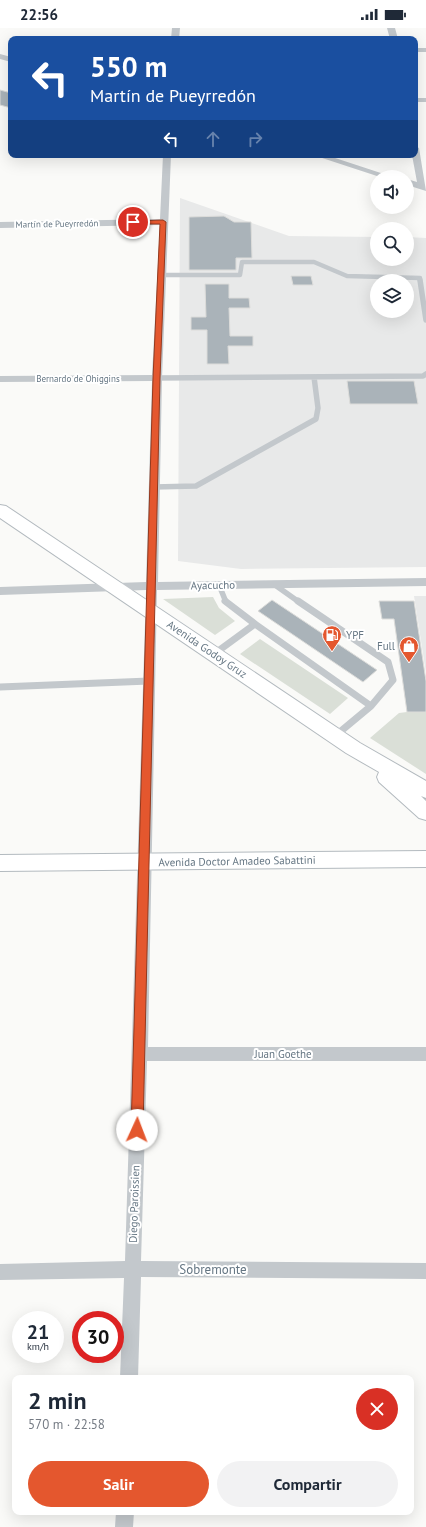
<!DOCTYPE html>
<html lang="es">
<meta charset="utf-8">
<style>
body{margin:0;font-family:"PT Sans",sans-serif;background:#f2f2f3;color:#1f2937;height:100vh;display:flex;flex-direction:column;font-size:15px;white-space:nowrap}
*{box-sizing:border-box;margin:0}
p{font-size:13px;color:#747a83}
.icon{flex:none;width:22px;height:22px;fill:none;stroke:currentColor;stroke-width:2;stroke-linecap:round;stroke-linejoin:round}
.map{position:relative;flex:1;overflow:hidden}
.drawer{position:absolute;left:12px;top:1347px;width:402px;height:140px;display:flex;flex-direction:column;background:#fff;border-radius:8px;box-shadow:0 4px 16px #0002}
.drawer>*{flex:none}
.guide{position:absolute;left:8px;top:8px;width:410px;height:122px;border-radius:8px;box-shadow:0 4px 16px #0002;background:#1a4fa0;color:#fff;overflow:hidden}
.tools{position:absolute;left:370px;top:142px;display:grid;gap:8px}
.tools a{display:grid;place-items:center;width:44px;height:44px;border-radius:50%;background:#fff;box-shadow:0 4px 16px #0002;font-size:20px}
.speed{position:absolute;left:12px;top:1283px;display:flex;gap:8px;font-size:20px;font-weight:700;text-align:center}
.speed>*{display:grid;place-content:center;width:52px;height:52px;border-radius:50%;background:#fff;box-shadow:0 4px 16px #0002;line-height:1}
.speed small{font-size:10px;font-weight:400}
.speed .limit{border:6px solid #d22;background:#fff;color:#111}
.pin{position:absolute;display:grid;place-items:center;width:34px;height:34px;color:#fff;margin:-17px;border:2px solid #fff;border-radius:50%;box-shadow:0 1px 4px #0007}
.me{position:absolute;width:44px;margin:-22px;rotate:2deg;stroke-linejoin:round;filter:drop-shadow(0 0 3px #0008)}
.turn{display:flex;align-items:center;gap:14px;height:84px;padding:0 16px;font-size:18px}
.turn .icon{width:52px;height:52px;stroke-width:2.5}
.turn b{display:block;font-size:28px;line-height:34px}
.lanes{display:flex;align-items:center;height:38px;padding:0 16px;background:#0003;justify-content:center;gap:20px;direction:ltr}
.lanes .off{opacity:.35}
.round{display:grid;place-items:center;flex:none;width:42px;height:42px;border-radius:21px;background:#f2f2f3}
.overview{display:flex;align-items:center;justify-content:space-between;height:68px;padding:0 16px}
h1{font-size:24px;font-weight:700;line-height:30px}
.primary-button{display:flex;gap:8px;margin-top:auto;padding:8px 16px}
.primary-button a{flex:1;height:46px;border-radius:24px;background:#e4572e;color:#fff;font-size:16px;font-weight:700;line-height:46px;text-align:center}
.primary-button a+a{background:#f2f2f3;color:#1f2937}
.status{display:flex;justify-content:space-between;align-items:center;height:28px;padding:0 20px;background:#fff;direction:ltr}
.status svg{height:11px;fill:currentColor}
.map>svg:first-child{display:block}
.built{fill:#e8e9e9;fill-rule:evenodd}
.green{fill:#dadfd7}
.building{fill:#aab3b9;stroke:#dcdcda}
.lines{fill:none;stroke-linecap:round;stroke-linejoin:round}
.secondary-casing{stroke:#b3babf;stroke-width:2}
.lane-far2{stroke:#c3c8cc;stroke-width:4.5}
.lane-far1{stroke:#c3c8cc;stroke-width:5.5}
.lane{stroke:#c3c8cc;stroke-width:7}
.street{fill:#c3c8cc;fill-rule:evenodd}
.secondary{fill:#fff;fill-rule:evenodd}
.route{fill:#e4572e;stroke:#94391e}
.labels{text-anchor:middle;stroke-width:4;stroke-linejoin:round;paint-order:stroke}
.far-street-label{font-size:9px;fill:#657683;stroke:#fff}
.street-label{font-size:11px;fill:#657683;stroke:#fff}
.poi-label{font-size:11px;fill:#657683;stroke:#fff;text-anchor:start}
.near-street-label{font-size:13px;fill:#657683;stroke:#fff}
</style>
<div class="status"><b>22:56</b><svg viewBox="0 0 49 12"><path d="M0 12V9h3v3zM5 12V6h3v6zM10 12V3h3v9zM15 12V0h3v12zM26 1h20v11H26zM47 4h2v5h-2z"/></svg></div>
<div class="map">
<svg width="426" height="1499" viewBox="0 0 426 1499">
<rect width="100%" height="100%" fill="#fafaf8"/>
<!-- built -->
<path class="built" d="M180,170L289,208L377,209V231H407V209L426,210V539L241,541L178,533ZM377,253H407V283H377Z
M414,568H426V645Z"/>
<!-- green -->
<path class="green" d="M213,569L219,580L235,593L215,607L163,571Z
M260,611L348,670L330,686L240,626Z
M407,684H426V746L370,710L399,685Z"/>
<!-- building -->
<path class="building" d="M0,62L11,65V80L0,77Z
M224,188L234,194H251L252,230H236V242H189V189Z
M291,248H311L313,257H293Z
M205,256H229V270H249L250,280H229L230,308H253V318H228L229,336H207V302H191V289H206Z
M347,353H414L418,376H350Z
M272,572L377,642L363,654L258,583Z
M379,573H414L426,653V684H407L394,591H382Z"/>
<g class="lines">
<defs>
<path id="secondary" d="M0,477L6,478L360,715L426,753V770L421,768L426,773V792L419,790L379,754L377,749L379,744L346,725L0,490Z
M426,823V839L0,843V827Z"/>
</defs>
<!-- secondary casing -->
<use href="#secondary" class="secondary-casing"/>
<!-- lane-far2 -->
<path class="lane-far2" d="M161,247H240L242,234H314L347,248L420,250V253"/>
<!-- lane-far1 -->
<path class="lane-far1" d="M420,252L426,292
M157,350L423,348L426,346
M154,459L196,458L316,391L318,380L314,349
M219,557L226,574
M275,557L299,574"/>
<!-- lane -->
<path class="lane" d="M225,573L255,596
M298,573L388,634L393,652L371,678
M214,626L255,596L371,678L335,708
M0,659L149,653"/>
<!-- street -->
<path class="street" d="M172,0H180L179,11H171Z
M387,0H395L398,11H390Z
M415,20H426V24H415Z
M0,26L11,29V34L0,31Z
M415,70H426V74H415Z
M415,118L419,120L426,163L407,157V151L417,154L412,127H415Z
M163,127H171L162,350L158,554L426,550V558L157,562L148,1019H426V1033H147L141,1233L426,1235V1251L141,1249L138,1350H120L124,1250L0,1252V1236L125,1233L146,562L0,567V559L146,554L152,353L0,354V348L152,347L160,197L0,200V194L160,191Z
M313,127H326L393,149H380Z
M116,1484H134L133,1499H115Z"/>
<!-- secondary -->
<use href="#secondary" class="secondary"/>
</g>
<!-- route -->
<path class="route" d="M163,192L166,194L160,350L143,1102L141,1106L137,1108L133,1106L131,1102L153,350L160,196H133L130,194L133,193Z"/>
<!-- icons -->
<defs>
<symbol id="fuel-pin" viewBox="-11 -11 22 30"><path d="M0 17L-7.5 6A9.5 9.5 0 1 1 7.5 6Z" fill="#e4572e" stroke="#fff"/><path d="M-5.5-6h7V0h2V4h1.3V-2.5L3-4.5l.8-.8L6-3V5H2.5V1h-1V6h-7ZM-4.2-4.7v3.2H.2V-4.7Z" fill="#fff"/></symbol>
<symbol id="shop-pin" viewBox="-11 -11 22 30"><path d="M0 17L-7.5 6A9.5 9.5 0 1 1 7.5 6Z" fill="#e4572e" stroke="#fff"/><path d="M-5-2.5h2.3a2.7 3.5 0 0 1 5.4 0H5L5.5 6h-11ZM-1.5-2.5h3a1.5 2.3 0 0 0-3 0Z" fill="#fff"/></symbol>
</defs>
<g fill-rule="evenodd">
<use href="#fuel-pin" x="321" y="596" width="22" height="30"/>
<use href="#shop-pin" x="398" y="607" width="22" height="30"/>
</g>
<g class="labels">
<!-- far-street labels -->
<g class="far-street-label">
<text transform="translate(57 196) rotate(-1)" y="3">Martín de Pueyrredón</text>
<text x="78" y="354">Bernardo de Ohiggins</text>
</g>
<!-- street labels -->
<g class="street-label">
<text transform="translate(213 557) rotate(-1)" y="4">Ayacucho</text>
<text transform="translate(207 621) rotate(34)" y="4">Avenida Godoy Gruz</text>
<text transform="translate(237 833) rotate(-1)" y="4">Avenida Doctor Amadeo Sabattini</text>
<text x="283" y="1030">Juan Goethe</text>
<text transform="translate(134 1176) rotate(-88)" y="4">Diego Paroissien</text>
</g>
<!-- poi labels -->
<g class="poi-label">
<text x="346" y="611">YPF</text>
<text x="395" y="622" text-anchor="end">Full</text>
</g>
<!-- near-street labels -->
<g class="near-street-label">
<text x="213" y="1246">Sobremonte</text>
</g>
</g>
</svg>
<div class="tools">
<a><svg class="icon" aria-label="sound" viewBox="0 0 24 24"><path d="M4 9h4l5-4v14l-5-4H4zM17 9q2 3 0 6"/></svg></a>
<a><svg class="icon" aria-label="search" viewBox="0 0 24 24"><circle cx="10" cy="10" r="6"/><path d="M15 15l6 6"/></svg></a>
<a><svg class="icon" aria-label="layers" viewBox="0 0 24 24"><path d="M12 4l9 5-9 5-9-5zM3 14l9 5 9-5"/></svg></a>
</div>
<div class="speed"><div>21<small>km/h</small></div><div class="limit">30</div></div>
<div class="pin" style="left:133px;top:194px;background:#d93025"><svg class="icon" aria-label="arrive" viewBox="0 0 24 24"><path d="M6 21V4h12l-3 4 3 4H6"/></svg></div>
<svg class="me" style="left:137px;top:1102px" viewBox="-20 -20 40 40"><circle r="19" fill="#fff"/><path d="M0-13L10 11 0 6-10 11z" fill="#e4572e"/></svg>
<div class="guide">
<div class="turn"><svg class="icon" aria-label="left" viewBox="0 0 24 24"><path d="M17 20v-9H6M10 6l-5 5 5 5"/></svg><div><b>550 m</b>Martín de Pueyrredón</div></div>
<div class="lanes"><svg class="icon" aria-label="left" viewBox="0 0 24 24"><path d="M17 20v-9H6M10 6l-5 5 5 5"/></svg><svg class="icon off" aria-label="ahead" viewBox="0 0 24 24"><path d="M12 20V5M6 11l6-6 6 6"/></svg><svg class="icon off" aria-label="right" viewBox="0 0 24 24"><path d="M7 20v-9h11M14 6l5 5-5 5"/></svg></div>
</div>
<section class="drawer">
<div class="overview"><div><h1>2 min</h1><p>570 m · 22:58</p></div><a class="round" style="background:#d93025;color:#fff"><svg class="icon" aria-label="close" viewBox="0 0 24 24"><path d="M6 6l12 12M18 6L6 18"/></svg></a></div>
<div class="primary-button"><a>Salir</a><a>Compartir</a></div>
</section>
</div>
